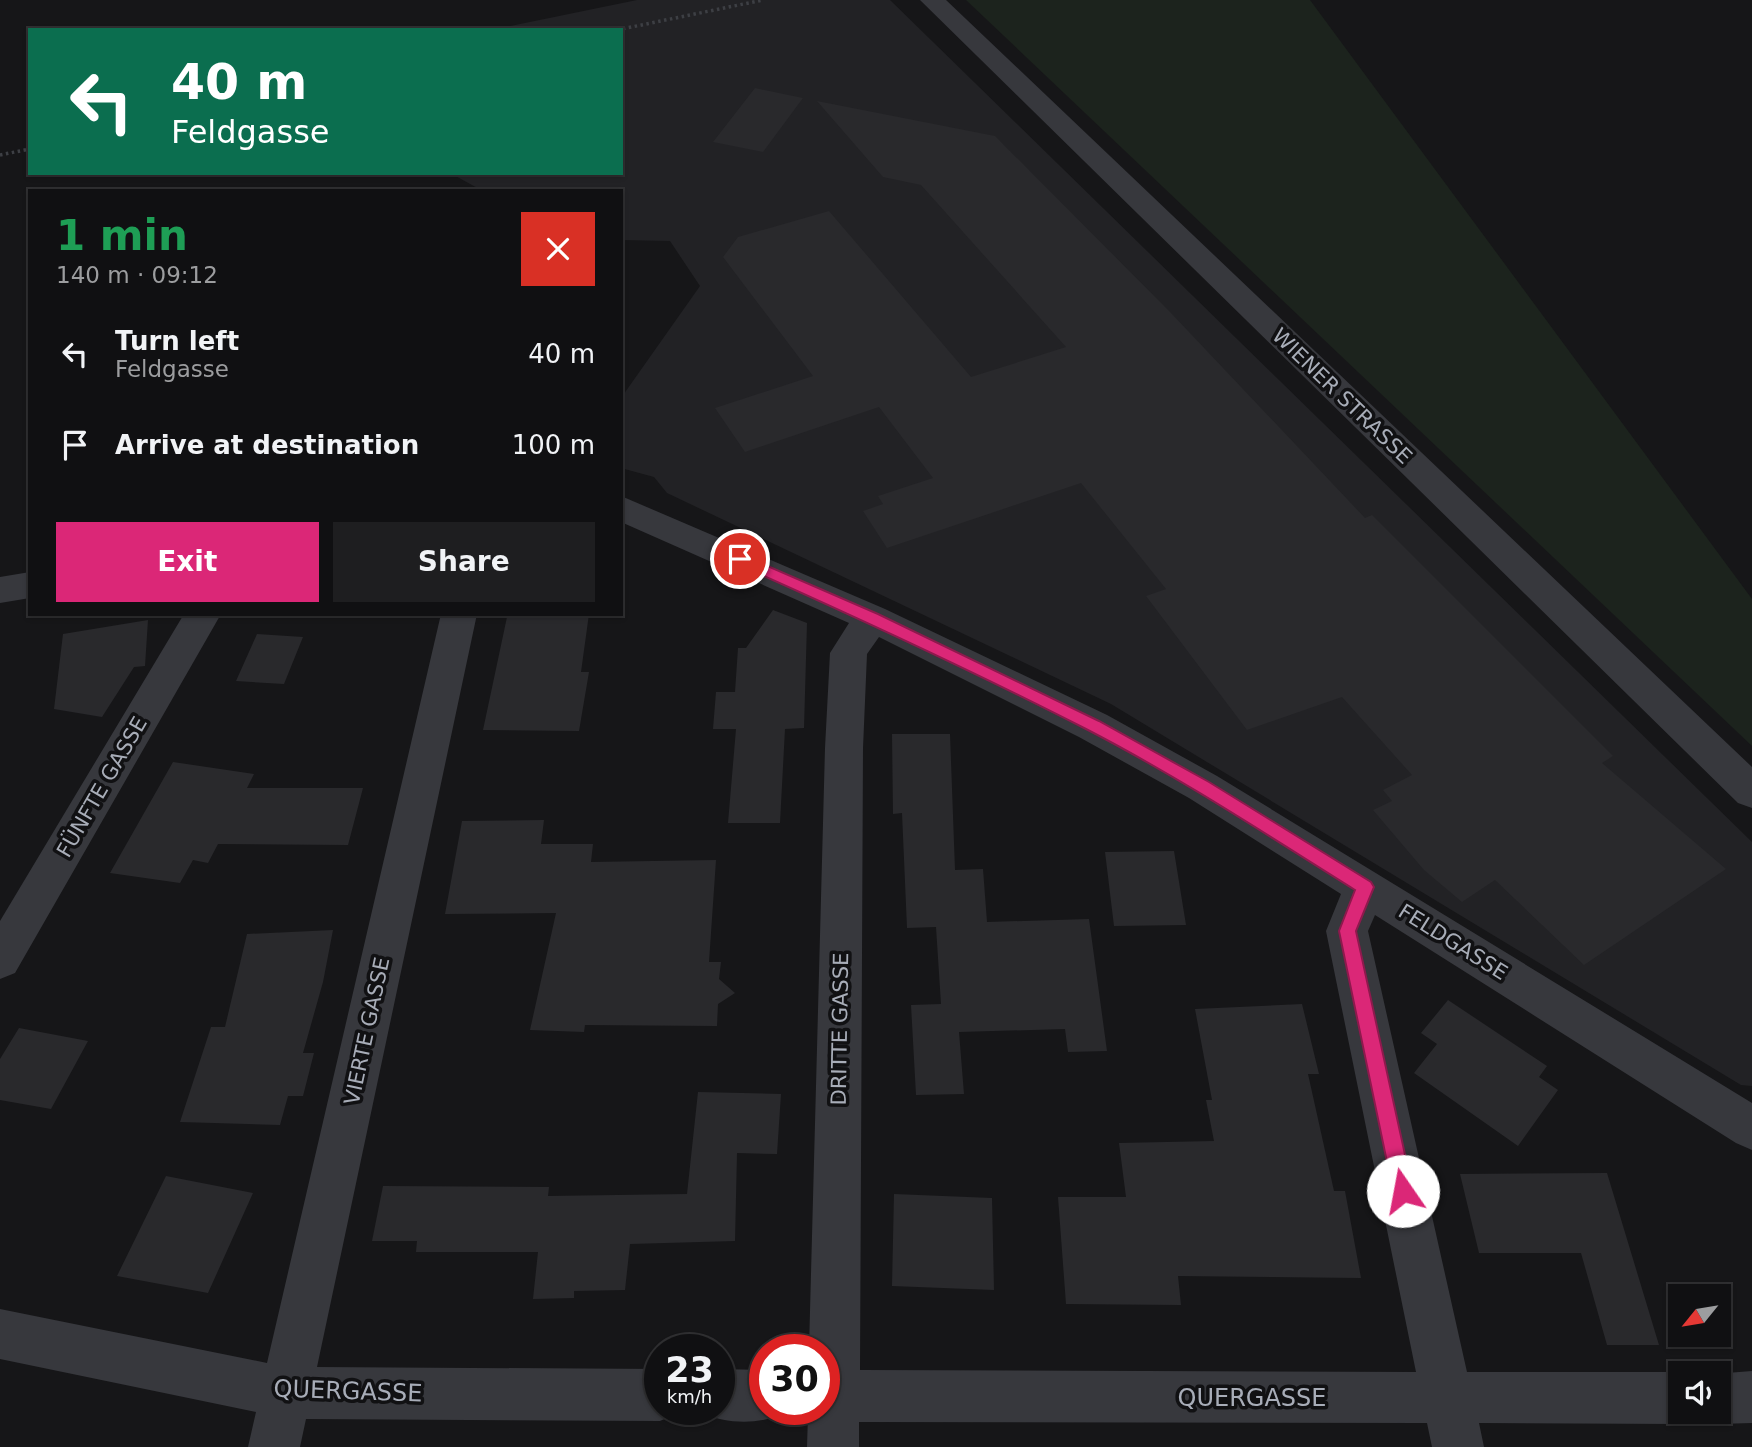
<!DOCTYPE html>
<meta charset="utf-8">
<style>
body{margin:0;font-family:"DejaVu Sans",sans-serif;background:#1e1e20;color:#f1f3f6;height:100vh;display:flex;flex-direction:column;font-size:26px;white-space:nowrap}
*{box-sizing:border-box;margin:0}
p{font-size:23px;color:#9c9d9f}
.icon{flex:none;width:38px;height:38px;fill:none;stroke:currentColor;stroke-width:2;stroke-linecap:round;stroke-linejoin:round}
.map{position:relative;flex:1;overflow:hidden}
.details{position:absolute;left:28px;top:189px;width:595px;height:427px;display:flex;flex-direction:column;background:#101012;border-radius:0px;box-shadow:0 2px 5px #0004,0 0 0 2px #303032}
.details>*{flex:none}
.banner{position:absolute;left:28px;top:28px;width:595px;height:147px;border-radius:0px;box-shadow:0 2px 5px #0004,0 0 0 2px #303032;background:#0b6e4f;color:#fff;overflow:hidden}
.needle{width:46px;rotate:240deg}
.controls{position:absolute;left:1668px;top:1284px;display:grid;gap:14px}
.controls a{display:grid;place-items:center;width:63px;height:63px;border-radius:0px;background:#101012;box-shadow:0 2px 5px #0004,0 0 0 2px #303032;font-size:35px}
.speed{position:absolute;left:644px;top:1334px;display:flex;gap:14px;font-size:35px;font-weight:700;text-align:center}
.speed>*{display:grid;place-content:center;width:91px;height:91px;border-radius:50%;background:#101012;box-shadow:0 2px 5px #0004,0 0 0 2px #303032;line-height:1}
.speed small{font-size:18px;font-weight:400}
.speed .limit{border:10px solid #d22;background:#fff;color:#111}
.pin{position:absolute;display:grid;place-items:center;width:60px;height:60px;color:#fff;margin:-30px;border:4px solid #fff;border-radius:50%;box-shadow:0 2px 7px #0007}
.me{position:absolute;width:77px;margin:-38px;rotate:348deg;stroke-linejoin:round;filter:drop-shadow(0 0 5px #0008)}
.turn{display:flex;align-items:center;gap:24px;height:147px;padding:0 28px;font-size:32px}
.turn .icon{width:91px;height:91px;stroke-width:2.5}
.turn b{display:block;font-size:49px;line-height:60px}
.round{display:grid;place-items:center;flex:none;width:74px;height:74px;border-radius:0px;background:#1e1e20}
.summary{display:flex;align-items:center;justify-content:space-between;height:119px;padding:0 28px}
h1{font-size:42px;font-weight:600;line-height:52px;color:#1e9e55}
.button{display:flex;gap:14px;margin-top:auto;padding:14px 28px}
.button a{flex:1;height:80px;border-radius:0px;background:#db2777;color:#fff;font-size:28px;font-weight:600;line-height:80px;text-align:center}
.button a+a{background:#1e1e20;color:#f1f3f6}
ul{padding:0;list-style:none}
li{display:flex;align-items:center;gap:21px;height:91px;padding:0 28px}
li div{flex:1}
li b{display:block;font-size:26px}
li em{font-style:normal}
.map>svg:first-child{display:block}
.built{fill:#222225}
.green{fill:#1c231d}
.building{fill:#29292c}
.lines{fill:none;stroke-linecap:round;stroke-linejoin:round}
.path{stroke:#3d3f44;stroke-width:3.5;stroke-dasharray:2.5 3.5;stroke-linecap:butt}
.minor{fill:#37383d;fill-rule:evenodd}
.route{fill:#db2777;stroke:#8e194d;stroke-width:2}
.labels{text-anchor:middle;stroke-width:7;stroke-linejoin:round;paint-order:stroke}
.street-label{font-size:21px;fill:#a8adb8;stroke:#111113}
.near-street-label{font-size:24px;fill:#a8adb8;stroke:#111113}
</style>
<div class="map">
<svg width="1752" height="1447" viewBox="0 0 1752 1447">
<rect width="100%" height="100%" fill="#161618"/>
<!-- built -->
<path class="built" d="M637,0H890L1752,842V1086L1741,1085L1111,704L667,493L654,477L621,468V398L700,286L670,241L621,240V191H483L450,173H621V30H491Z"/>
<!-- green -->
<path class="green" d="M966,0H1310L1752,599V746Z"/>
<!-- building -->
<path class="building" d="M755,88L803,98L763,152L713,142Z
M817,101L995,136L1171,313L1365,518L1372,515L1613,756L1602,763L1726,869L1584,965L1495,880L1462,902L1424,870L1373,810L1392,801L1383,790L1412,775L1342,697L1247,730L1146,596L1166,589L1081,483L887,548L863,511L883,504L878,496L933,478L879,407L745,452L715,408L813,376L723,257L738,237L829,211L971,377L1066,347L921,185L883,177Z
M773,610L807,623L804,728L785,729L780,823H728L736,729H713L716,692H735L738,648H746Z
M516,614H589L581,672H589L579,731L483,730L507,617H516Z
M148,620L145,666L134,667L102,717L54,709L63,634Z
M257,634L303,637L284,684L236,681Z
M892,734H950L955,870L983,869L987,922L1089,919L1107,1051L1068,1052L1065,1029L959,1032L964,1094L916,1095L911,1005L941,1004L936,927L907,928L902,813L893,814Z
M173,762L254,774L247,788H363L348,845L218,844L208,863L193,860L180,883L110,873Z
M544,820L541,844H593L591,862L716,860L709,962H721L719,979L735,993L718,1004L717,1026L585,1025L584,1032L530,1030L556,913L445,914L462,821Z
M1174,851L1186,925L1114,926L1105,852Z
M333,930L323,982L303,1053H314L303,1096H288L280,1125L180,1122L211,1027H225L247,934Z
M1448,1000L1547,1066L1539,1077L1558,1090L1518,1146L1414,1073L1437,1044L1421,1033Z
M1302,1004L1319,1074H1308L1334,1191H1345L1361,1278L1178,1276L1181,1305L1066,1304L1058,1197H1126L1119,1143L1214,1141L1206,1100H1212L1195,1009Z
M19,1028L88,1041L51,1109L0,1100V1059Z
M698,1092L781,1094L777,1154L737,1153L735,1241L630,1244L625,1290L574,1291V1298L533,1299L538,1252H416L417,1241H372L383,1186L549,1187L548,1196L687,1194Z
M1607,1173L1659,1345H1607L1581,1253H1479L1460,1174Z
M166,1176L253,1193L208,1293L117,1276Z
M894,1194L992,1198L994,1290L892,1286Z"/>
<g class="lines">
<!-- path -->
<path class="path" d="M617,30L763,0
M0,155L30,149"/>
<!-- minor -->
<path class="minor" d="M920,0H946L1752,767V808L1738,803Z
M621,496L885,609L1107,715L1217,776L1752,1103V1150L1736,1143L1375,915L1368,931L1467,1372H1680L1684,1374H1680V1412H1718V1374H1714L1752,1371V1423L1718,1424L1699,1414L1680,1424L1479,1423L1484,1447H1432L1427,1423L859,1422V1447H807L808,1415L803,1409H824V1349H809L825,748L830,653L849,623L621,522ZM879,637L1079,737L1189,798L1341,894L1326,931L1416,1372L860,1370L863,748L867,654Z
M30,572V598L0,603V577Z
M184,614H221L15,973L0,979V921Z
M441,614H477L317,1367L660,1369V1409H680L678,1413L660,1421L306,1419L300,1447H248L256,1412L0,1359V1309L267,1363Z
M719,1369L765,1370V1409H786L783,1414C757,1425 727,1424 701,1413L699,1409H719Z"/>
</g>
<!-- route -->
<path class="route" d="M740,554L878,614L1099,721L1209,782L1371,882L1374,887L1356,931L1413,1191L1410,1198L1403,1201L1396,1198L1393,1191L1339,931L1355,890C1267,835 1179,777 1086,729C971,670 854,616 735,563L733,559Z"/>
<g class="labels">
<!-- street labels -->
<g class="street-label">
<text transform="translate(1342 396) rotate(44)" y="7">WIENER STRASSE</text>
<text transform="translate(102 787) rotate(-60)" y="7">FÜNFTE GASSE</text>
<text transform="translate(1453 942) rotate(32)" y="7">FELDGASSE</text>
<text transform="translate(840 1029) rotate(-89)" y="7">DRITTE GASSE</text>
<text transform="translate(367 1031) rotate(-78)" y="7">VIERTE GASSE</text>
</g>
<!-- near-street labels -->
<g class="near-street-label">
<text transform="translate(348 1391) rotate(2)" y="8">QUERGASSE</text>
<text x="1252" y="1406">QUERGASSE</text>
</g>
</g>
</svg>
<div class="controls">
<a><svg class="needle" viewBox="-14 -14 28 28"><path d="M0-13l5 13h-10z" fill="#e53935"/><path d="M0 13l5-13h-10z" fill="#9c9d9f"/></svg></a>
<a><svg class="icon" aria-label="sound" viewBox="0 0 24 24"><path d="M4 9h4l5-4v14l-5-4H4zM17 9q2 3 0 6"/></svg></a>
</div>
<div class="speed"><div>23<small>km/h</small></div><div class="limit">30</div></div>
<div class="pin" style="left:740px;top:559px;background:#d93025"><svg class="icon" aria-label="arrive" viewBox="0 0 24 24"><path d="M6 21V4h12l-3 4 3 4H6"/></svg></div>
<svg class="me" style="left:1403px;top:1191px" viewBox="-20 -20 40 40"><circle r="19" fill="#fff"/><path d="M0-13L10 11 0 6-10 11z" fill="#db2777"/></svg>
<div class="banner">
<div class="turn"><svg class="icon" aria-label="left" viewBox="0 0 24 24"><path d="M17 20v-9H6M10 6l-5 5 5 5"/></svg><div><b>40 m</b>Feldgasse</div></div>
</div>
<section class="details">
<div class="summary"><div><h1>1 min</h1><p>140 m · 09:12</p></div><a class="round" style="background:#d93025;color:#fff"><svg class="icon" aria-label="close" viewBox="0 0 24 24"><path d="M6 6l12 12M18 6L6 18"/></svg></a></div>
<ul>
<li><svg class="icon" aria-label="left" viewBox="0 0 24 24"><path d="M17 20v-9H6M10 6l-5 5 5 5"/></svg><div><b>Turn left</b><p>Feldgasse</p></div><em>40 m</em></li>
<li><svg class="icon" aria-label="arrive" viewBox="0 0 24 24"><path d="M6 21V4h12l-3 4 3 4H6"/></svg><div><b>Arrive at destination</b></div><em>100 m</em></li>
</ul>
<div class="button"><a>Exit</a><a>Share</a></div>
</section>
</div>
